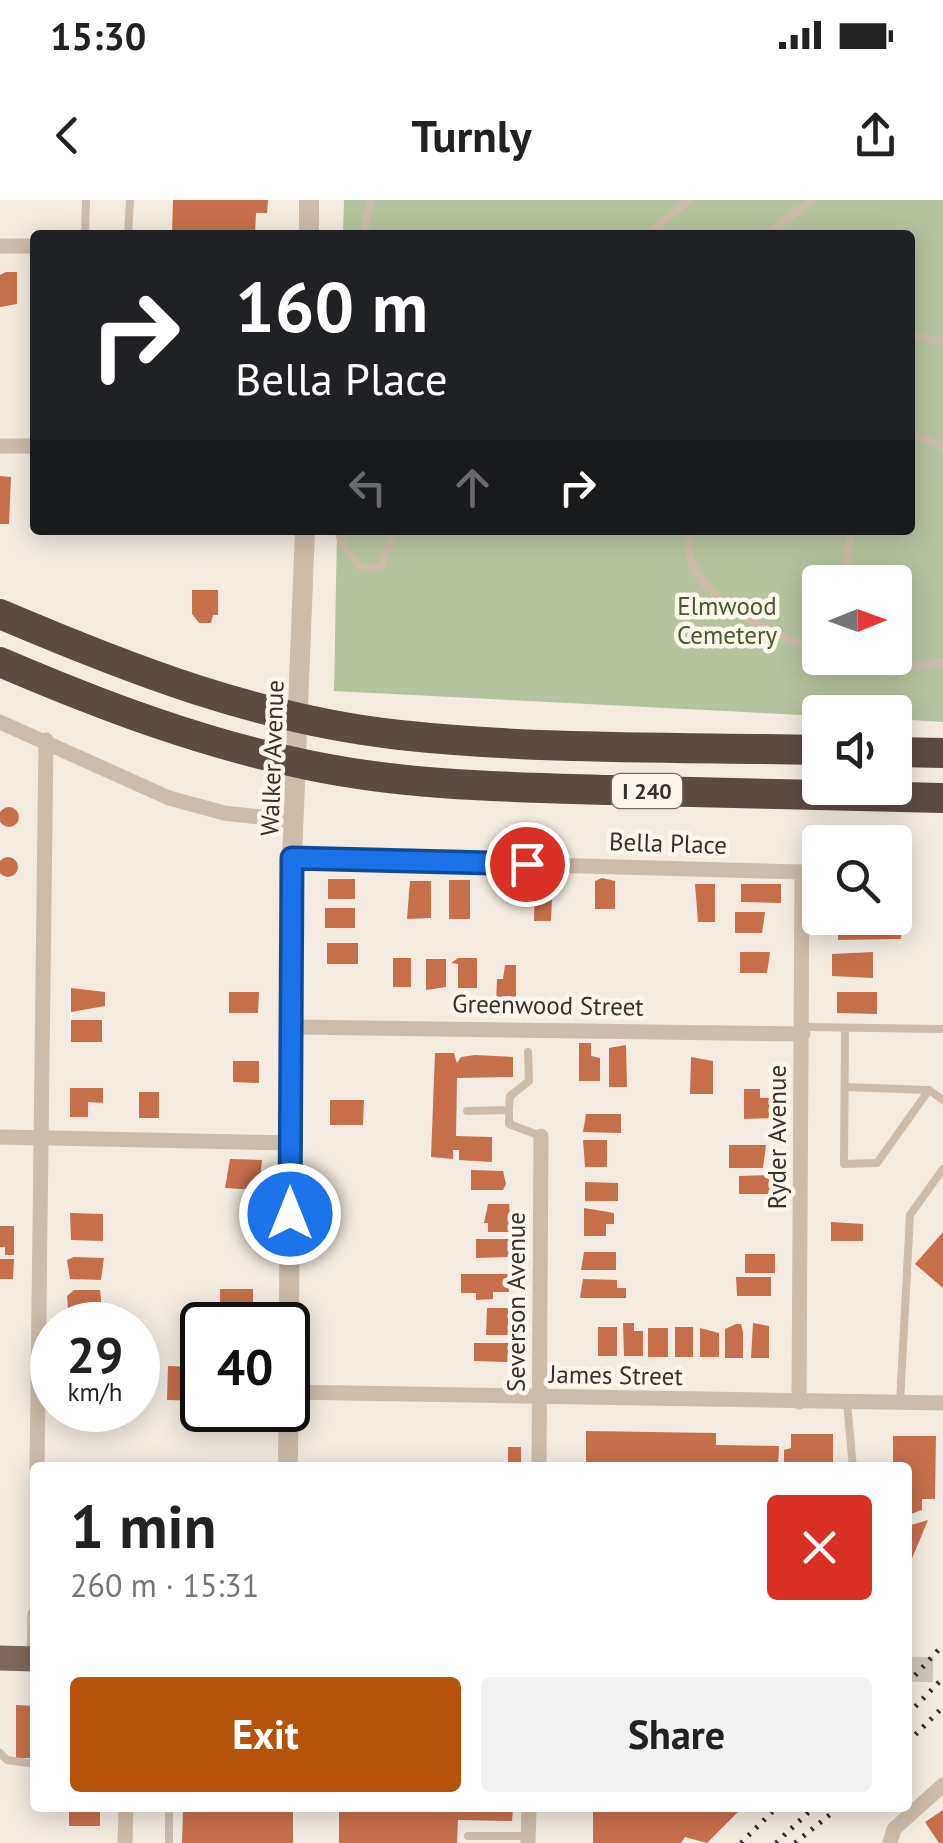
<!DOCTYPE html>
<meta charset="utf-8">
<style>
body{margin:0;font-family:"PT Sans",sans-serif;background:#f2f2f2;color:#222;height:100vh;display:flex;flex-direction:column;font-size:38px;white-space:nowrap}
*{box-sizing:border-box;margin:0}
p{font-size:32px;color:#767676}
.icon{flex:none;width:55px;height:55px;fill:none;stroke:currentColor;stroke-width:2;stroke-linecap:round;stroke-linejoin:round}
.map{position:relative;flex:1;overflow:hidden}
.side{position:absolute;left:30px;top:1262px;width:882px;height:350px;display:flex;flex-direction:column;background:#fff;border-radius:10px;box-shadow:0 5px 25px #0003}
.side>*{flex:none}
.banner{position:absolute;left:30px;top:30px;width:885px;height:305px;border-radius:10px;box-shadow:0 5px 25px #0003;background:#202124;color:#fff;overflow:hidden}
.needle{width:65px;rotate:89deg}
.controls{position:absolute;left:802px;top:365px;display:grid;gap:20px}
.controls a{display:grid;place-items:center;width:110px;height:110px;border-radius:10px;background:#fff;box-shadow:0 5px 25px #0003;font-size:50px}
.speed{position:absolute;left:30px;top:1102px;display:flex;gap:20px;font-size:50px;font-weight:700;text-align:center}
.speed>*{display:grid;place-content:center;width:130px;height:130px;border-radius:50%;background:#fff;box-shadow:0 5px 25px #0003;line-height:1}
.speed small{font-size:25px;font-weight:400}
.speed .limit{border:5px solid #111;border-radius:15px;background:#fff;color:#111}
.pin{position:absolute;display:grid;place-items:center;width:85px;height:85px;color:#fff;margin:-42px;border:5px solid #fff;border-radius:50%;box-shadow:0 2px 10px #0007}
.me{position:absolute;width:110px;margin:-55px;rotate:0deg;stroke-linejoin:round;filter:drop-shadow(0 0 8px #0008)}
.turn{display:flex;align-items:center;gap:35px;height:210px;padding:0 40px;font-size:45px}
.turn .icon{width:130px;height:130px;stroke-width:2.5}
.turn b{display:block;font-size:70px;line-height:85px}
.lanes{display:flex;align-items:center;height:95px;padding:0 40px;background:#0003;justify-content:center;gap:50px;direction:ltr}
.lanes .off{opacity:.35}
.round{display:grid;place-items:center;flex:none;width:105px;height:105px;border-radius:10px;background:#f2f2f2}
.summary{display:flex;align-items:center;justify-content:space-between;height:170px;padding:0 40px}
h1{font-size:60px;font-weight:700;line-height:75px}
.button{display:flex;gap:20px;margin-top:auto;padding:20px 40px}
.button a{flex:1;height:115px;border-radius:10px;background:#b45309;color:#fff;font-size:40px;font-weight:700;line-height:115px;text-align:center}
.button a+a{background:#f2f2f2;color:#222}
.status{display:flex;justify-content:space-between;align-items:center;height:70px;padding:0 50px;background:#fff;direction:ltr}
.status svg{height:28px;fill:currentColor}
header{display:flex;justify-content:space-between;align-items:center;height:130px;padding:0 40px;background:#fff;font-size:45px;font-weight:700}
.map>svg:first-child{display:block}
.green{fill:#b6c3a0;fill-rule:evenodd}
.building{fill:#c76f4b}
.lines{fill:none;stroke-linecap:round;stroke-linejoin:round}
.primary-tunnel{stroke:#cec6bc;stroke-width:25;stroke-dasharray:25 12;stroke-linecap:butt}
.service{stroke:#ccbcac;stroke-width:8}
.minor{stroke:#ccbcac;stroke-width:15}
.tertiary{stroke:#ccbcac;stroke-width:20}
.primary{stroke:#7c685c;stroke-width:25}
.motorway{stroke:#5b4b42;stroke-width:30}
.rail{stroke:#3a302b;stroke-width:5;stroke-dasharray:2.5 8;stroke-linecap:butt}
.route-casing{stroke:#114b97;stroke-width:25}
.route{stroke:#1a73e8;stroke-width:18}
.labels{text-anchor:middle;stroke-width:9;stroke-linejoin:round;paint-order:stroke}
.shield{fill:#fbf5ed;stroke:#746b65;stroke-width:2.5}
.shield-label{font-size:22px;font-weight:bold;fill:#3a302b}
.park-label{font-size:25px;fill:#47592e;stroke:#fbf5ed}
.street-label{font-size:25px;fill:#3a302b;stroke:#fbf5ed}
</style>
<div class="status"><b>15:30</b><svg viewBox="0 0 49 12"><path d="M0 12V9h3v3zM5 12V6h3v6zM10 12V3h3v9zM15 12V0h3v12zM26 1h20v11H26zM47 4h2v5h-2z"/></svg></div>
<header><svg class="icon" aria-label="back" viewBox="0 0 24 24"><path d="M15 5l-7 7 7 7"/></svg>Turnly<svg class="icon" aria-label="share" viewBox="0 0 24 24"><path d="M12 15V3M7 8l5-5 5 5M5 13v7h14v-7"/></svg></header>
<div class="map">
<svg width="943" height="1643" viewBox="0 0 943 1643">
<rect width="100%" height="100%" fill="#f3ebe0"/>
<!-- green -->
<path class="green" d="M344,0H943V522L895,519V512L820,516L334,491L337,330H910V35H343ZM820,382H895V458H820Z"/>
<!-- building -->
<path class="building" d="M173,0H268L267,13H256L255,35H172Z
M6,72H17V104L0,107V75Z
M0,276L11,277L9,324H0Z
M192,390H218V415H213L211,423H199L192,414Z
M-1 617a10 10 0 1 1 20 0a10 10 0 1 1-20 0Z
M-2 667a10 10 0 1 1 20 0a10 10 0 1 1-20 0Z
M535,673L553,675L551,721H534Z
M602,678L615,681V709H595V681Z
M328,679H355V699H328Z
M449,680H470V719H449Z
M410,681H431V718L407,719Z
M695,684H715V722H698Z
M741,684H781V703L741,702Z
M325,708H355V728H325Z
M735,712H765L762,733H735Z
M838,719L867,720V725L902,721L901,739L838,740Z
M327,743H358V764H327Z
M740,752H770L767,773H740Z
M873,752V778L832,776V754Z
M393,758H411V787H393Z
M458,758H477V788H458V764L451,763Z
M426,759H446V787L426,790Z
M505,765H516V805H496L497,779H503Z
M71,788L105,792V806L71,812Z
M229,792H259L258,813H229Z
M837,792H877V814L837,813Z
M71,820H102V842H71Z
M579,843H591V856L600,858V881H579Z
M626,845L627,887H609V848Z
M435,853H454L457,863L461,857L475,855L513,857V877L457,878L456,936L492,937V962L459,960V950H453V959L431,957Z
M691,857L713,861V894H690Z
M233,861H259V883L233,882Z
M70,888H103V903L88,902V917H70Z
M744,889H760V898H770L773,918L744,919Z
M139,892H159V918H139Z
M330,900H364L363,925H330Z
M586,914H621V933L583,932Z
M583,940H607V967H585Z
M729,945H766L763,968H729Z
M230,959L262,960L259,990L225,988Z
M471,970L503,971L506,984L503,990H471Z
M771,975V994H739V976Z
M585,982L618,983V1001H585Z
M488,1004H509L512,1032H488V1023H484Z
M584,1008L614,1013V1024H606V1036H584Z
M70,1013L103,1014V1041L71,1040Z
M831,1022L863,1024V1041H831Z
M0,1026H14V1055H5V1047H0Z
M943,1032V1088L915,1064Z
M476,1039H509L512,1053L508,1057L476,1058Z
M584,1052H616V1070H581Z
M745,1054H775V1073H745Z
M74,1057L104,1058L101,1080L70,1079L67,1060Z
M0,1059H14L13,1079H0Z
M461,1074H509V1092H493V1099L476,1100V1093H461Z
M736,1077H771V1096H737Z
M583,1079L617,1080V1088H626V1098H580Z
M220,1089H253V1107H220Z
M74,1090H100L102,1110L68,1109L67,1096Z
M487,1108H508V1135H486Z
M623,1123H634V1131H643V1156H624Z
M753,1123L769,1126V1158H751Z
M736,1124H741L743,1132V1158H725V1129Z
M598,1127H617V1156H598Z
M675,1127H693V1157H675Z
M648,1128H668V1157H648Z
M700,1128L719,1133V1157H700Z
M474,1143H510L507,1162L474,1161Z
M168,1166L202,1167V1201L167,1200Z
M586,1231L716,1233V1245L779,1246L778,1268H586Z
M791,1234H833V1268L784,1266V1250L791,1248Z
M893,1236H936L935,1299H922V1310L908,1315V1268H893Z
M508,1247H521V1268H508Z
M928,1320L908,1368V1326Z
M16,1505L35,1506V1558H16Z
M69,1608H100V1626H69Z
M183,1608H293V1643H182Z
M339,1608H513L512,1621L458,1620L457,1643H339Z
M593,1608H742L707,1643L685,1637L681,1643H593Z
M943,1610V1643H939L925,1622Z"/>
<g class="lines">
<!-- primary-tunnel -->
<path class="primary-tunnel" d="M908,1469L943,1470"/>
<!-- service -->
<path class="service" d="M85,35L86,0
M128,35L130,0
M364,35L370,0
M647,35L689,0
M766,35L812,0
M910,136L943,141
M910,234L943,246
M338,330L343,346L362,368L381,367L394,330
M643,330H672
M690,330C675,393 772,434 820,452
M844,382L851,330
M884,458L911,467L943,462
M803,827L943,829
M845,828L844,964L877,963L929,890
M845,887L929,890L943,900
M509,910L510,896L529,881L528,852
M467,911L509,910V924L541,936
M847,1203L853,1268
M900,1203L910,1015L943,969
M0,1553L7,1560L35,1564
M468,1636H528
M169,1643V1608"/>
<!-- minor -->
<path class="minor" d="M0,46H35
M0,246H35
M0,522L169,598L224,613L295,621
M292,658L802,672L799,1202
M293,827L803,834
M0,937L290,943
M289,1192L943,1203
M37,1268L46,540
M539,1268L541,936
M34,1459L35,1414
M125,1643L126,1608
M528,1643L529,1608
M890,1643L894,1629L943,1585"/>
<!-- tertiary -->
<path class="tertiary" d="M309,35V0
M288,1268L292,658L305,330"/>
<!-- primary -->
<path class="primary" d="M0,1458L35,1459"/>
<!-- motorway -->
<path class="motorway" d="M0,414C129,469 260,520 400,535C539,550 681,547 820,550
M0,462C100,505 201,543 308,565C407,586 509,587 610,590C721,593 832,595 943,598
M895,552L943,553"/>
<!-- rail -->
<path class="rail" d="M908,1483L943,1445
M908,1514L943,1478
M908,1542L943,1507
M741,1643L776,1608
M776,1643L813,1608
M795,1643L838,1608"/>
</g>
<g class="lines">
<defs>
<path id="route" d="M290,1014L292,658L527,664"/>
</defs>
<!-- route casing -->
<use href="#route" class="route-casing"/>
<!-- route -->
<use href="#route" class="route"/>
</g>
<g class="labels">
<!-- shield labels -->
<rect class="shield" x="612" y="574" width="70" height="34" rx="8"/>
<g class="shield-label">
<text x="647" y="599">I 240</text>
</g>
<!-- park labels -->
<g class="park-label">
<text x="727" y="415">Elmwood<tspan x="727" dy="29">Cemetery</tspan></text>
</g>
<!-- street labels -->
<g class="street-label">
<text transform="translate(272 558) rotate(-88)" y="9">Walker Avenue</text>
<text transform="translate(668 643) rotate(2)" y="9">Bella Place</text>
<text transform="translate(548 805) rotate(1)" y="9">Greenwood Street</text>
<text transform="translate(777 937) rotate(-90)" y="9">Ryder Avenue</text>
<text transform="translate(516 1102) rotate(-90)" y="9">Severson Avenue</text>
<text transform="translate(616 1175) rotate(1)" y="9">James Street</text>
</g>
</g>
</svg>
<div class="controls">
<a><svg class="needle" viewBox="-14 -14 28 28"><path d="M0-13l5 13h-10z" fill="#e53935"/><path d="M0 13l5-13h-10z" fill="#767676"/></svg></a>
<a><svg class="icon" aria-label="sound" viewBox="0 0 24 24"><path d="M4 9h4l5-4v14l-5-4H4zM17 9q2 3 0 6"/></svg></a>
<a><svg class="icon" aria-label="search" viewBox="0 0 24 24"><circle cx="10" cy="10" r="6"/><path d="M15 15l6 6"/></svg></a>
</div>
<div class="speed"><div>29<small>km/h</small></div><div class="limit">40</div></div>
<div class="pin" style="left:527px;top:664px;background:#d93025"><svg class="icon" aria-label="arrive" viewBox="0 0 24 24"><path d="M6 21V4h12l-3 4 3 4H6"/></svg></div>
<svg class="me" style="left:290px;top:1014px" viewBox="-20 -20 40 40"><circle r="17" fill="#1a73e8" stroke="#fff" stroke-width="3"/><path d="M0-11L8 9 0 5-8 9z" fill="#fff"/></svg>
<div class="banner">
<div class="turn"><svg class="icon" aria-label="right" viewBox="0 0 24 24"><path d="M7 20v-9h11M14 6l5 5-5 5"/></svg><div><b>160 m</b>Bella Place</div></div>
<div class="lanes"><svg class="icon off" aria-label="left" viewBox="0 0 24 24"><path d="M17 20v-9H6M10 6l-5 5 5 5"/></svg><svg class="icon off" aria-label="ahead" viewBox="0 0 24 24"><path d="M12 20V5M6 11l6-6 6 6"/></svg><svg class="icon" aria-label="right" viewBox="0 0 24 24"><path d="M7 20v-9h11M14 6l5 5-5 5"/></svg></div>
</div>
<section class="side">
<div class="summary"><div><h1>1 min</h1><p>260 m · 15:31</p></div><a class="round" style="background:#d93025;color:#fff"><svg class="icon" aria-label="close" viewBox="0 0 24 24"><path d="M6 6l12 12M18 6L6 18"/></svg></a></div>
<div class="button"><a>Exit</a><a>Share</a></div>
</section>
</div>
